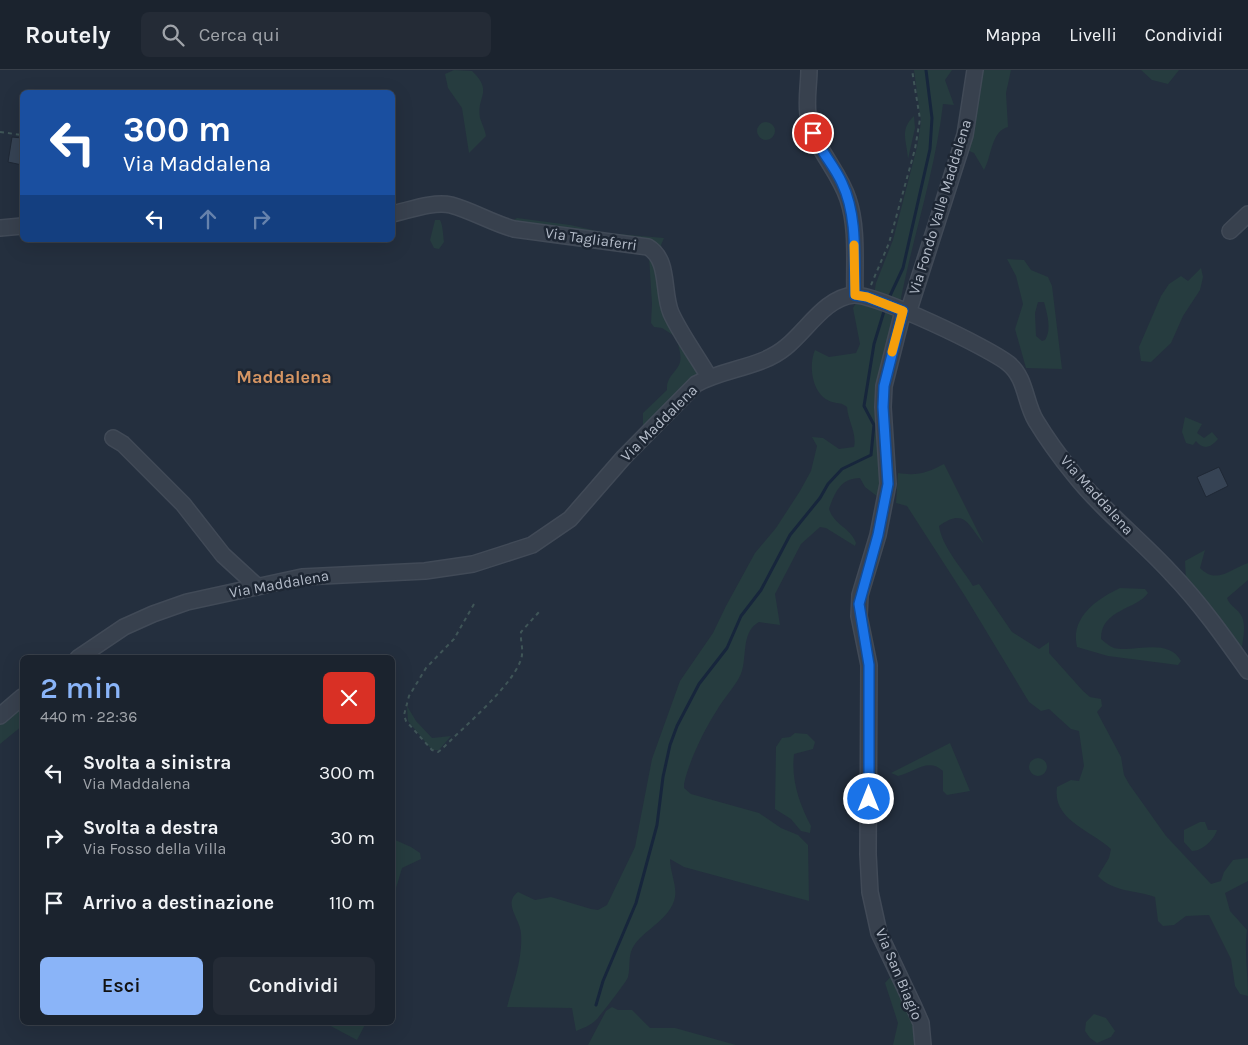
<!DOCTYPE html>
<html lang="it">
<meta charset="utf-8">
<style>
body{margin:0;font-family:Karla,sans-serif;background:#242b36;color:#f1f3f6;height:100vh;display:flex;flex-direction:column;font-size:19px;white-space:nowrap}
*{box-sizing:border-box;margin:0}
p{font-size:16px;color:#a0a4aa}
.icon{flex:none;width:28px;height:28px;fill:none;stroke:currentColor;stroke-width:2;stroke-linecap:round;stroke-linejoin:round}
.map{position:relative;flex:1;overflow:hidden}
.drawer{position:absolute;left:20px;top:585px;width:375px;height:370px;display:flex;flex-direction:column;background:#1b232e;border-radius:8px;box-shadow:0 5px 20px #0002,0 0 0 1px #39404a}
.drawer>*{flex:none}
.guide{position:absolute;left:20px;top:20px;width:375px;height:152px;border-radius:8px;box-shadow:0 5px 20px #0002,0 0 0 1px #39404a;background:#1a4fa0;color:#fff;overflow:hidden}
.pin{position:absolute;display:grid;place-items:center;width:42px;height:42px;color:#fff;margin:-21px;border:2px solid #fff;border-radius:50%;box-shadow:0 1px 5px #0007}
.me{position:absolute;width:55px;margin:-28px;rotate:0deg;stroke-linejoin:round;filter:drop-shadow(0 0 4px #0008)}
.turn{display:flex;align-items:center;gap:18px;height:105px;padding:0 20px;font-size:22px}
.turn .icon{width:65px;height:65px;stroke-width:2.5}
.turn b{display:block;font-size:35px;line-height:42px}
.lanes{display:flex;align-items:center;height:48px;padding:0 20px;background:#0003;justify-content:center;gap:25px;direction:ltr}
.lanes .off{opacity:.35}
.round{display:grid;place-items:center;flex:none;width:52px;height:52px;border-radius:8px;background:#242b36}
.head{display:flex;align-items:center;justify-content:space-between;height:85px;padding:0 20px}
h1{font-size:30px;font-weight:600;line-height:38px;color:#8ab4f8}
.button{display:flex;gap:10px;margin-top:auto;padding:10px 20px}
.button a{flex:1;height:58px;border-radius:8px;background:#8ab4f8;color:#111;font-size:20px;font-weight:600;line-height:58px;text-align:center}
.button a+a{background:#242b36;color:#f1f3f6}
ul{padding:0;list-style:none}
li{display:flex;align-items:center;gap:15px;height:65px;padding:0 20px}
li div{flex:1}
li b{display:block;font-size:19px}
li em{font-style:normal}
header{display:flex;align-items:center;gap:30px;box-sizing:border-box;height:70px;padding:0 25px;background:#1b232e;border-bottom:1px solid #39404a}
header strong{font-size:24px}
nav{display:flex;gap:28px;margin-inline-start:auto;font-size:18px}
.search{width:350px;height:45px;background:#242b36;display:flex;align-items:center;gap:12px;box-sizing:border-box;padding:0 18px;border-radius:8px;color:#a0a4aa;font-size:19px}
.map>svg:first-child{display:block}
.green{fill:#263c3f;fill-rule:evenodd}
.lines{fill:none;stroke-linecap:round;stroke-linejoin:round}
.stream{stroke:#17263c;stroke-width:3}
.building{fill:#364354;stroke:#1f2835}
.minor-casing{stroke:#414a57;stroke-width:18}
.path{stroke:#3f5557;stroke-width:2;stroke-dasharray:4 4;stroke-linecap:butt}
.minor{stroke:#38414e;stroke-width:15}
.route-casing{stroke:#114b97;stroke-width:12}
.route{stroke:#1a73e8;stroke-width:9}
.slow{stroke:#f59e0b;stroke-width:9}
.labels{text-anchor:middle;stroke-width:5;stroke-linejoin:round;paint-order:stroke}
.street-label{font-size:15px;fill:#b4bcc9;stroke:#1d2633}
.quarter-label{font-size:18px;font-weight:bold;fill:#d59563;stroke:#1d2633}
</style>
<header>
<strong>Routely</strong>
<div class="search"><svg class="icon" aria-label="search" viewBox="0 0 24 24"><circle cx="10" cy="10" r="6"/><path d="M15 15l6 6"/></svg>Cerca qui</div>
<nav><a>Mappa</a><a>Livelli</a><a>Condividi</a></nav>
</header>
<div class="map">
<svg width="1248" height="975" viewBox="0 0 1248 975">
<rect width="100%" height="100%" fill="#242f3e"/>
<!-- green -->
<path class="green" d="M454,0L472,1C494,22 476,26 480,48C482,54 485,60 486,66L469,83L462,38L448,18L445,4Z
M914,0H952L945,10L954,35L943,34C935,102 913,166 900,233L874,225L876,213L893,170L917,77L921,52Z
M981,0H1011L1006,23L1008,57C991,61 992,86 984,100L974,83L967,80Z
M1141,0H1179L1168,14L1152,10Z
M914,46L915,58L908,89C907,71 899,60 914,46Z
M757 61a9 9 0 1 1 18 0a9 9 0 1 1-18 0Z
M517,148L570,155L606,163L664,168L661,175L662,180L653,174L511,152Z
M435,150H440C443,155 443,166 444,172L439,179L434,178L430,170Z
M649,186L706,303L643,365V343L667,320C666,308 674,304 679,295C683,287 678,275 676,267L662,258L654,257L651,253L652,234Z
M1007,189L1024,190L1031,200L1048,207L1052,216L1062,299L1026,298L1015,259L1023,234L1016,206ZM1038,232H1044C1047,243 1052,260 1045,270L1042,271L1036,266L1035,243Z
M1201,198L1203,207L1200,220L1183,246L1171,273L1151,292L1141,291L1139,277L1161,226L1169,214L1181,206L1188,211Z
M856,233L892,242L899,249L885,300V383L878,427L865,417L860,408C841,408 835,422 829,439C834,455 851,458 856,473L855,476L826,458L820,457L801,474L775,524L780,555L759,552C739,563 749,591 739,608C733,619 723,629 717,640C704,660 689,691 684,714V718L691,724L759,743L781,758L798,765L808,775L809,831L684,797L670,789C670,802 677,815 675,827C671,848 647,858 635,874C627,885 631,895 628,907C627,911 601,945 596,950C590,956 583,958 576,961L572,938L507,937C513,914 523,888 521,864C521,849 502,834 518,822L535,830L551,827L591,839L598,840L607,835L635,777L652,689L680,611L713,563L726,536L755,483L776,458L800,421L811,401L817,376L812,367L823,368L839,379L854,377C857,363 848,351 847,337C841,332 839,334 832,332C812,326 808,296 815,280L829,287L856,283L860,274L853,238Z
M1185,347L1202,354L1197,363L1204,368L1212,362L1218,369C1211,377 1204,381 1196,371L1193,375L1186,373L1182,362Z
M944,394L984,474C968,456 966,437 939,456C942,477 962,498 973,516L979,514L1012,562L1039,579L1049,572V583L1083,621L1090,627L1101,629L1102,636L1097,642L1121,687L1124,705L1129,714L1166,766L1211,814L1221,811L1224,802L1233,790L1248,788V811L1225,823L1230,841L1247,860C1244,881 1248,904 1248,926L1240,924L1235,916L1231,889L1209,845L1186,846L1174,855L1163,856L1158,851L1155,827C1136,820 1112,822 1098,806L1109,788L1111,779C1091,760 1052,750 1057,717L1071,710L1079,711L1084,696L1079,661L1071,659L1049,639L1041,641L1029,632L965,526L907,436L896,433L898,403C917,406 927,403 944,394Z
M1205,480L1200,498C1217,515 1230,499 1248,493V510L1227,528C1230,537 1238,538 1242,547C1246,556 1243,568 1242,577L1186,511L1185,491Z
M1120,518L1145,519L1148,523C1136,540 1101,539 1101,569C1105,572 1109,576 1114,578C1134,583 1168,567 1181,591L1178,595L1108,586L1077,577C1070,547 1097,529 1120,518Z
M22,633V656L0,674V654Z
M407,636L416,651L432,668L451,666L439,680H432L408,651Z
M795,663L807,664L815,672L813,679L794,684C791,710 799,733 811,756L810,763L801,761L791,749L775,739L776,677L782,668L790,667Z
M950,673L970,721L947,725L943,721V701C929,687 914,702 898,706L891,703Z
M1029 697a9 9 0 1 1 18 0a9 9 0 1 1-18 0Z
M1200,752H1205L1208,760H1217C1214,770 1202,781 1192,781L1184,772V760Z
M393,769L411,777L420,783L421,789L402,798L393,828Z
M894,903L911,938L917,975H893L898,953L885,913Z
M612,937L618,940H632L650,958H675L736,975H588L606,941Z
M1094,944L1106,948L1115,961L1111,967L1097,973L1090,968L1085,961L1086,952Z
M325,953H366L357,970Z"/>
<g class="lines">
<!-- stream -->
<path class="stream" d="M888,230L903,198L930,79L932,48L926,0
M596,935L603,911L636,833L657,755L663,707L670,675L677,656L699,614L727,578L741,546L761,520L790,465L820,428L828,414L842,399L871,385L874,355L864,336L874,274L885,238"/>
</g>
<!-- building -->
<path class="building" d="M12,67L22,68V95L8,92Z
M1219,397L1228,416L1206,427L1197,407Z"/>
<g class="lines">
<defs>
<path id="minor" d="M809,0C809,15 805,35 809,50C816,80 839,101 848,129C858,158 854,195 855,225
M392,144C410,140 434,131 451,135C473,141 492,153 514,159L648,177C670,190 662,222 671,243C681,265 697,286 709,307
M0,158L22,156
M1230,161L1248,144
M903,241L884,316L883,337L888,414L878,465L860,525L859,546L869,595L868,784L870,822L879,863L914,937L921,953L923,975
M908,243L965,65L975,0
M113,368L123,374L183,434L223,485L258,517
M78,588L124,557L153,544L187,532L302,507L425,501L473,494L532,475L570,449L624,387L696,314C725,298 761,298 786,277C807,260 826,227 854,225C876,224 990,278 1009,294C1026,308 1025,333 1036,351C1047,369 1060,387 1073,403C1102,440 1140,469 1171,503C1200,533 1224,567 1248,601
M0,646L22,627"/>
</defs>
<!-- minor casing -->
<use href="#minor" class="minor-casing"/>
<!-- path -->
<path class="path" d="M0,62L22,65
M871,215L889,173L915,79L920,49L912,0
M474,534L454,569L426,598L409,626L404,645L406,651L432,680L438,682L442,679C462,658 518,612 522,585C523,577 520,569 521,562L539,542"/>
<!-- minor -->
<use href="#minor" class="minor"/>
</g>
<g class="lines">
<defs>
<path id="route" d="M813,63C820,81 834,95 842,113C858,147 854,189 855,225L867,227L903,241L884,316L883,337L888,414L878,465L859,534L869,595V729"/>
</defs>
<!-- route casing -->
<use href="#route" class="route-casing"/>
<!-- route -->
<use href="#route" class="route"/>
<!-- slow -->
<path class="slow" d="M854,175L855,225L867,227L903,241L892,282"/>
</g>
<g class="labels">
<!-- street labels -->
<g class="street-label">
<text transform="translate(940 137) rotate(-73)" y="5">Via Fondo Valle Maddalena</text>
<text transform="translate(591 169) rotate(8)" y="5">Via Tagliaferri</text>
<text transform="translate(659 353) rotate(-45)" y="5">Via Maddalena</text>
<text transform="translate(1097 425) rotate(48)" y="5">Via Maddalena</text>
<text transform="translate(279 514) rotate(-10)" y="5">Via Maddalena</text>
<text transform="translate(899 904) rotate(67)" y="5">Via San Biagio</text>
</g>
<!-- quarter labels -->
<g class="quarter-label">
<text x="284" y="313">Maddalena</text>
</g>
</g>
</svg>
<div class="pin" style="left:813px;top:63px;background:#d93025"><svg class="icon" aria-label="arrive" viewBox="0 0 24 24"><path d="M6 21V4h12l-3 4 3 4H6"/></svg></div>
<svg class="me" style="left:869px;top:729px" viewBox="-20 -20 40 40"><circle r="17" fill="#1a73e8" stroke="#fff" stroke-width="3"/><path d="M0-11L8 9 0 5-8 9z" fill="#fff"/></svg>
<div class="guide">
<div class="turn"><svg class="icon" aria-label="left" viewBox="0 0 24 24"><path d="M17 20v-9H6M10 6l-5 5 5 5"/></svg><div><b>300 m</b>Via Maddalena</div></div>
<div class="lanes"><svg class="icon" aria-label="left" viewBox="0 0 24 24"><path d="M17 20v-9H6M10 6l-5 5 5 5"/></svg><svg class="icon off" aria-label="ahead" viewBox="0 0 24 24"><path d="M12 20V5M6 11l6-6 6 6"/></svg><svg class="icon off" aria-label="right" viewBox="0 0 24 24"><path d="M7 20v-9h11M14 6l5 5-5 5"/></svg></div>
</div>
<section class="drawer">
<div class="head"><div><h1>2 min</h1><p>440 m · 22:36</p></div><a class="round" style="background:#d93025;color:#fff"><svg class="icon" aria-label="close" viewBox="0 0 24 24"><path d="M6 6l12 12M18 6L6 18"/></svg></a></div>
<ul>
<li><svg class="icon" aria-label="left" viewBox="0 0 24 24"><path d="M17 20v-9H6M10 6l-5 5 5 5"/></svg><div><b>Svolta a sinistra</b><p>Via Maddalena</p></div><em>300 m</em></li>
<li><svg class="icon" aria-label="right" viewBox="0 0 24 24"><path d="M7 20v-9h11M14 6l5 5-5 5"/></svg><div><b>Svolta a destra</b><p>Via Fosso della Villa</p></div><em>30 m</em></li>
<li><svg class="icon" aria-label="arrive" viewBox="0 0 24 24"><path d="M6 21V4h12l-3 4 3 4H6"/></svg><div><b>Arrivo a destinazione</b></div><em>110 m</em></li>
</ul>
<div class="button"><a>Esci</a><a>Condividi</a></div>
</section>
</div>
